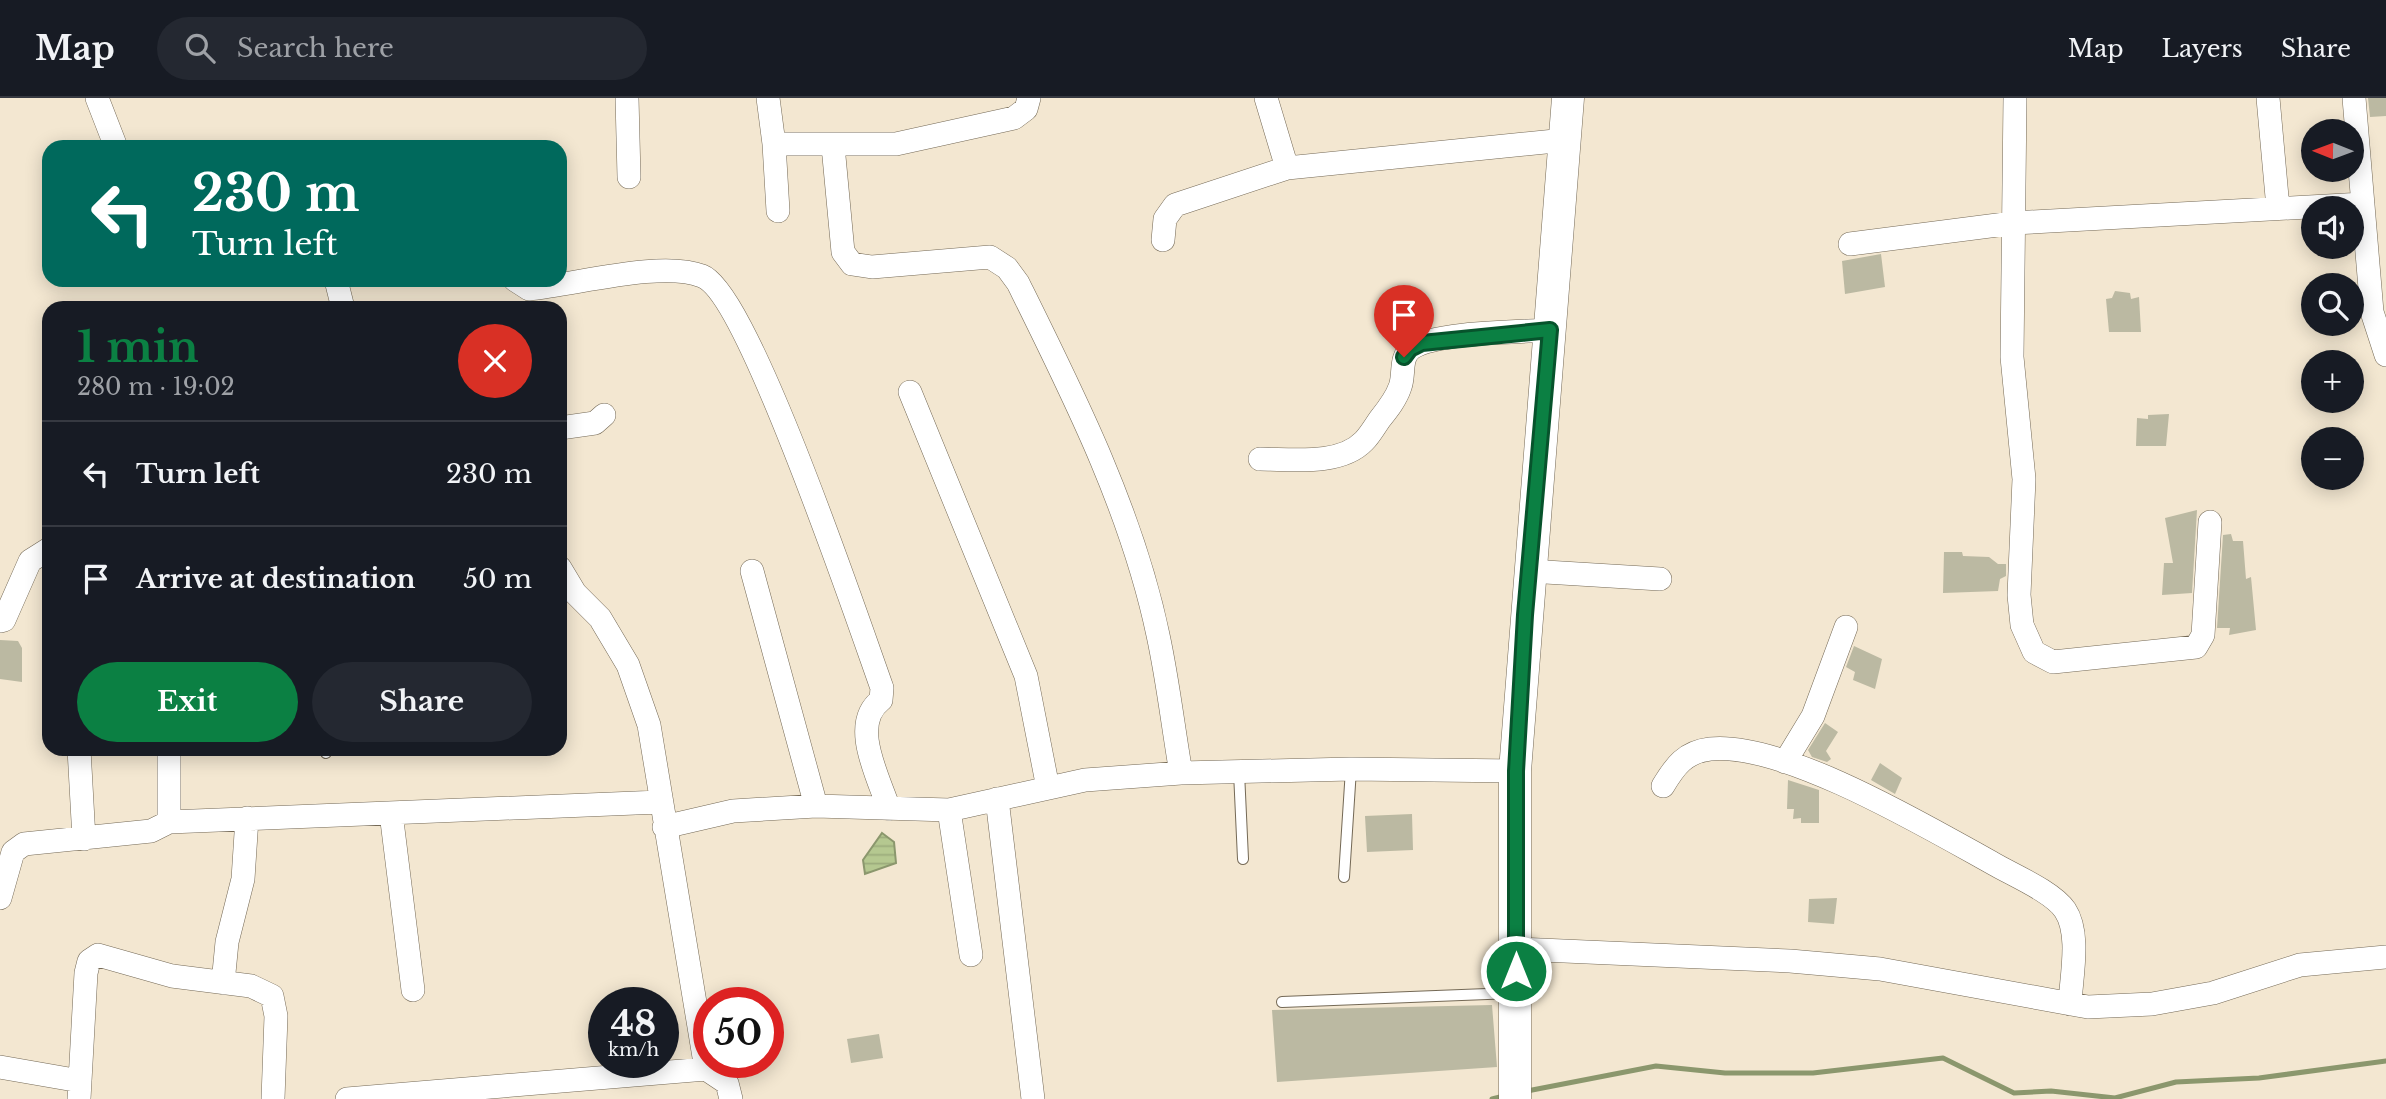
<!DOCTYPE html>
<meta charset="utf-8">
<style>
body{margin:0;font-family:"Libre Baskerville",serif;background:#242831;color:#f1f3f6;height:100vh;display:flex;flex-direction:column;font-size:26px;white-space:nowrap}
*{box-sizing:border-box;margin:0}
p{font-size:23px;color:#9ea1a6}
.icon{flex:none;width:38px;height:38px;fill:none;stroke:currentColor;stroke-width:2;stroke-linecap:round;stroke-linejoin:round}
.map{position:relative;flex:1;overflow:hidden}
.side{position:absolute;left:42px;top:203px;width:525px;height:455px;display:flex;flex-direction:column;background:#171b24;border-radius:21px;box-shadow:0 4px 18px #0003}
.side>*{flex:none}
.top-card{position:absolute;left:42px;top:42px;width:525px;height:147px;border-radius:21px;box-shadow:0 4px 18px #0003;background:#00695c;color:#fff;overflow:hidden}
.needle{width:46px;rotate:271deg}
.tools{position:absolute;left:2301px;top:21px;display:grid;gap:14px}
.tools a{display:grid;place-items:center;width:63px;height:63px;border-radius:50%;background:#171b24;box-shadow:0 4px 18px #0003;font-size:35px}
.speed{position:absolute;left:588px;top:889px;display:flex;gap:14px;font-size:35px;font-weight:700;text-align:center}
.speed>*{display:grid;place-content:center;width:91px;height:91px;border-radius:50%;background:#171b24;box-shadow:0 4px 18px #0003;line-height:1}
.speed small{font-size:18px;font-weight:400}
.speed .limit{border:10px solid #d22;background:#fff;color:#111}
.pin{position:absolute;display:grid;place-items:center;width:60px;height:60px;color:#fff;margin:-72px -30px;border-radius:50% 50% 50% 0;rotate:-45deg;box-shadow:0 0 7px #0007}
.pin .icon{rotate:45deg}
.me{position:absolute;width:77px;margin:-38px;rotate:0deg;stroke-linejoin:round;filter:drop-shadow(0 0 5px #0008)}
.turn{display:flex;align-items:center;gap:24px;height:147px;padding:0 35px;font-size:32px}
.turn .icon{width:91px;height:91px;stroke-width:2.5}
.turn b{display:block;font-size:49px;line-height:60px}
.round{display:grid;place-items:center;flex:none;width:74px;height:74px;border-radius:37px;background:#242831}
.summary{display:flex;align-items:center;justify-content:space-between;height:119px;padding:0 35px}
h1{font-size:42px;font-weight:700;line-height:52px;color:#0b8043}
.button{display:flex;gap:14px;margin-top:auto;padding:14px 35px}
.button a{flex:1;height:80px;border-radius:42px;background:#0b8043;color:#fff;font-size:28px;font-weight:700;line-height:80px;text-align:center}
.button a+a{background:#242831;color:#f1f3f6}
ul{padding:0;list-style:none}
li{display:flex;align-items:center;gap:21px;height:105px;padding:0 35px;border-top:2px solid #363941}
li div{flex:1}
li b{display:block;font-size:26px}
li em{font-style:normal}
header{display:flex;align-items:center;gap:42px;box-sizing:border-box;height:98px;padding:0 35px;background:#171b24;border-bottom:2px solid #363941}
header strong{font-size:33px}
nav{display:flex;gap:38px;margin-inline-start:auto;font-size:24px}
.search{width:490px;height:63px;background:#242831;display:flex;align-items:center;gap:18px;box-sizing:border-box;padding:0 24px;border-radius:38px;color:#9ea1a6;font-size:26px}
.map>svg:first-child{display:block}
.water{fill:url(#water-rules);stroke:#8b976d;stroke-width:2}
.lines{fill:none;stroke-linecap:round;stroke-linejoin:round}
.stream{stroke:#8b976d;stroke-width:5}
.building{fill:#bbb9a2}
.service-casing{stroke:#746956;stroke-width:12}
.minor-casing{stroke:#746956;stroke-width:24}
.secondary-casing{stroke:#746956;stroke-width:33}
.service{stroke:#fff;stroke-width:10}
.minor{stroke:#fff;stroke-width:23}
.secondary{stroke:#fff;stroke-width:32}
.route-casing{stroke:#07532c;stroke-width:18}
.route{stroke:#0b8043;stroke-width:12}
</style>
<header>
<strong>Map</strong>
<div class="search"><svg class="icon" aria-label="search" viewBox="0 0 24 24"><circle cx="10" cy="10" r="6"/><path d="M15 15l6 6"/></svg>Search here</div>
<nav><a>Map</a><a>Layers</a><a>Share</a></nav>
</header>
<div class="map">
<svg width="2386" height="1001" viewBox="0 0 2386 1001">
<defs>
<pattern id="water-rules" width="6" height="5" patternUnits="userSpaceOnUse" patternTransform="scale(1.75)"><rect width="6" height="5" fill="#b5c890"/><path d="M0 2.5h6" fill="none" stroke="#9cac7c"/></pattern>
</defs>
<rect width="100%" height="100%" fill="#f3e7d1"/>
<!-- water -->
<path class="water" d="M882,735L894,744L896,765L865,776L863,762Z"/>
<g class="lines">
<!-- stream -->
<path class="stream" d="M1527,993L1656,968L1725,975H1813L1943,960L2014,995L2051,993L2115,1000L2176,984L2259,980L2386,963
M1492,1001L1504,998"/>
</g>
<!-- building -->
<path class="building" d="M2368,0H2386V18L2370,19Z
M1881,156L1885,189L1845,196L1842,163Z
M2115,193L2130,195L2131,201L2139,199L2141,234H2109L2106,201L2112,200Z
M2169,316L2166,348H2136L2137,320L2148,321V317Z
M2197,412L2192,495L2162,497L2164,465H2173L2165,420Z
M2231,436L2233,443H2243L2246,481L2251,479L2256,532L2229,537L2230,530H2217L2223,437Z
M1944,454H1962L1963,458L1989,459L1998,466H2006V478L2000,481L1998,493L1943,495Z
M0,542L18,543L22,550V584L0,581Z
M1854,548L1882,561L1875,591L1853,582L1855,574L1846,569Z
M1825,625L1838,634L1826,653L1831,661L1827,664L1812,659L1808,652Z
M1880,665L1902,680L1895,696L1871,682Z
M1788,682L1819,692V725H1801V720L1793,721L1794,711H1787Z
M1412,716L1413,752L1367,754L1365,718Z
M1837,800L1834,826L1808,824L1809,801Z
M1492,907L1497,969L1277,984L1272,912Z
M879,936L883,960L851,965L847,941Z"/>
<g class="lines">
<defs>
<path id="service" d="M325,651L326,655
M1239,674L1243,761
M1344,779L1351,671
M1282,904L1513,895"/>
<path id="minor" d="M97,0L116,49
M627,0L629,79
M768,0L774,46H896L1014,20L1026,11L1029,0
M2015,0L2012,259L2024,381L2019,497L2022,527L2034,554L2053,564L2196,549L2203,537L2210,424
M2268,0L2278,110
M2354,0L2372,214L2386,257
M774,46L778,113
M833,48L843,154L852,166L872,169L990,159L1007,170L1018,185C1074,298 1132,413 1158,537C1168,583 1173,629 1181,675
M1287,70L1565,42
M1163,142L1165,121L1175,107L1287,70L1266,0
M1850,146L2013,125L2363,106
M336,182L343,210
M515,182L529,191C575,187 661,162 702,178C748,195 860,529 882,590L881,602C849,626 879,680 889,711
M910,294L1026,578L1048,690
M560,330L595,325L604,317
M1260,361C1292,361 1340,368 1364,343C1370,337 1375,328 1380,321C1388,311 1396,301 1400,289C1405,277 1399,259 1412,250C1435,234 1520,234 1550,232
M560,470L575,495L600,520L628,567L649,627L706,971L727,985L731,1001
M752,473L816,708
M1529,473L1660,481
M0,523L4,522L30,463L49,451
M79,651L84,741
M1785,664L1813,618L1846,529
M1663,688C1675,668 1685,654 1710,651C1783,643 1929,730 1994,766C2013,777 2053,794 2065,812C2081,836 2071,879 2070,906
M997,701L1033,1001
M949,712L971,857
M391,715L413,892
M169,724L660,704
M664,729L733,713L816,708L949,712L1085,682L1181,675L1351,671L1515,673
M0,800L13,754L24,746L151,733L169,724V651
M1516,851L1790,863L1880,871L2088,909L2152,906L2213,895L2300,867L2386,859
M223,885L227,844L243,781L247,720
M0,969L80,983
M79,1001L86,875L89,863L98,857L172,878L251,888L272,898L276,918L273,1001
M347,1001L706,971"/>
<path id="secondary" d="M1515,1001V673L1568,0"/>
</defs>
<!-- service casing -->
<use href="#service" class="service-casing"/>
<!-- minor casing -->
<use href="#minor" class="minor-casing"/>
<!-- secondary casing -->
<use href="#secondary" class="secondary-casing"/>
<!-- service -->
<use href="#service" class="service"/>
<!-- minor -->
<use href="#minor" class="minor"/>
<!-- secondary -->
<use href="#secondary" class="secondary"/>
</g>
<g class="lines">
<defs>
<path id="route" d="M1404,259L1410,251L1422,245L1550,232L1525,517L1516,673V873"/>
</defs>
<!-- route casing -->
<use href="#route" class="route-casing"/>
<!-- route -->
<use href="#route" class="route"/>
</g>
</svg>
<div class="tools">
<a><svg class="needle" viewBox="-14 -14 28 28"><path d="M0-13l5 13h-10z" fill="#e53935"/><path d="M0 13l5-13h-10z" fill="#9ea1a6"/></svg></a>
<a><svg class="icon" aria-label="sound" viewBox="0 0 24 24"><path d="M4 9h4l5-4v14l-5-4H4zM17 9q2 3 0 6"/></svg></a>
<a><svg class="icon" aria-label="search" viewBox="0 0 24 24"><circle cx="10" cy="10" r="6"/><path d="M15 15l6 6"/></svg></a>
<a>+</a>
<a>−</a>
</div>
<div class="speed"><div>48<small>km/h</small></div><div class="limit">50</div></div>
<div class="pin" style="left:1404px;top:259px;background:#d93025"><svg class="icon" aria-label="arrive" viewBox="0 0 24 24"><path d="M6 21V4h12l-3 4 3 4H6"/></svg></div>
<svg class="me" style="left:1516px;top:873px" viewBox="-20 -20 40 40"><circle r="17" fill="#0b8043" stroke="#fff" stroke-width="3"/><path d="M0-11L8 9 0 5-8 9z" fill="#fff"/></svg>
<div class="top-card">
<div class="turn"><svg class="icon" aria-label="left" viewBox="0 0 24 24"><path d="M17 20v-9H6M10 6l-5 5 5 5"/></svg><div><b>230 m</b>Turn left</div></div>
</div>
<section class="side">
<div class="summary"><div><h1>1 min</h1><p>280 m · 19:02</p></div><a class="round" style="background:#d93025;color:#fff"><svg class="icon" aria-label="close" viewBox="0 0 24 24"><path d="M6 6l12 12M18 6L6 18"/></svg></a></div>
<ul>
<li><svg class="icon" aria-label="left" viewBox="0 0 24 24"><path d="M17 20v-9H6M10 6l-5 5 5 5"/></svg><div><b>Turn left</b></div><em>230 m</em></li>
<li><svg class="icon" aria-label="arrive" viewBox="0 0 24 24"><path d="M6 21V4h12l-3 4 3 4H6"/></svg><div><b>Arrive at destination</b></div><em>50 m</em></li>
</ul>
<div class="button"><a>Exit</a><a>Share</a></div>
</section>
</div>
